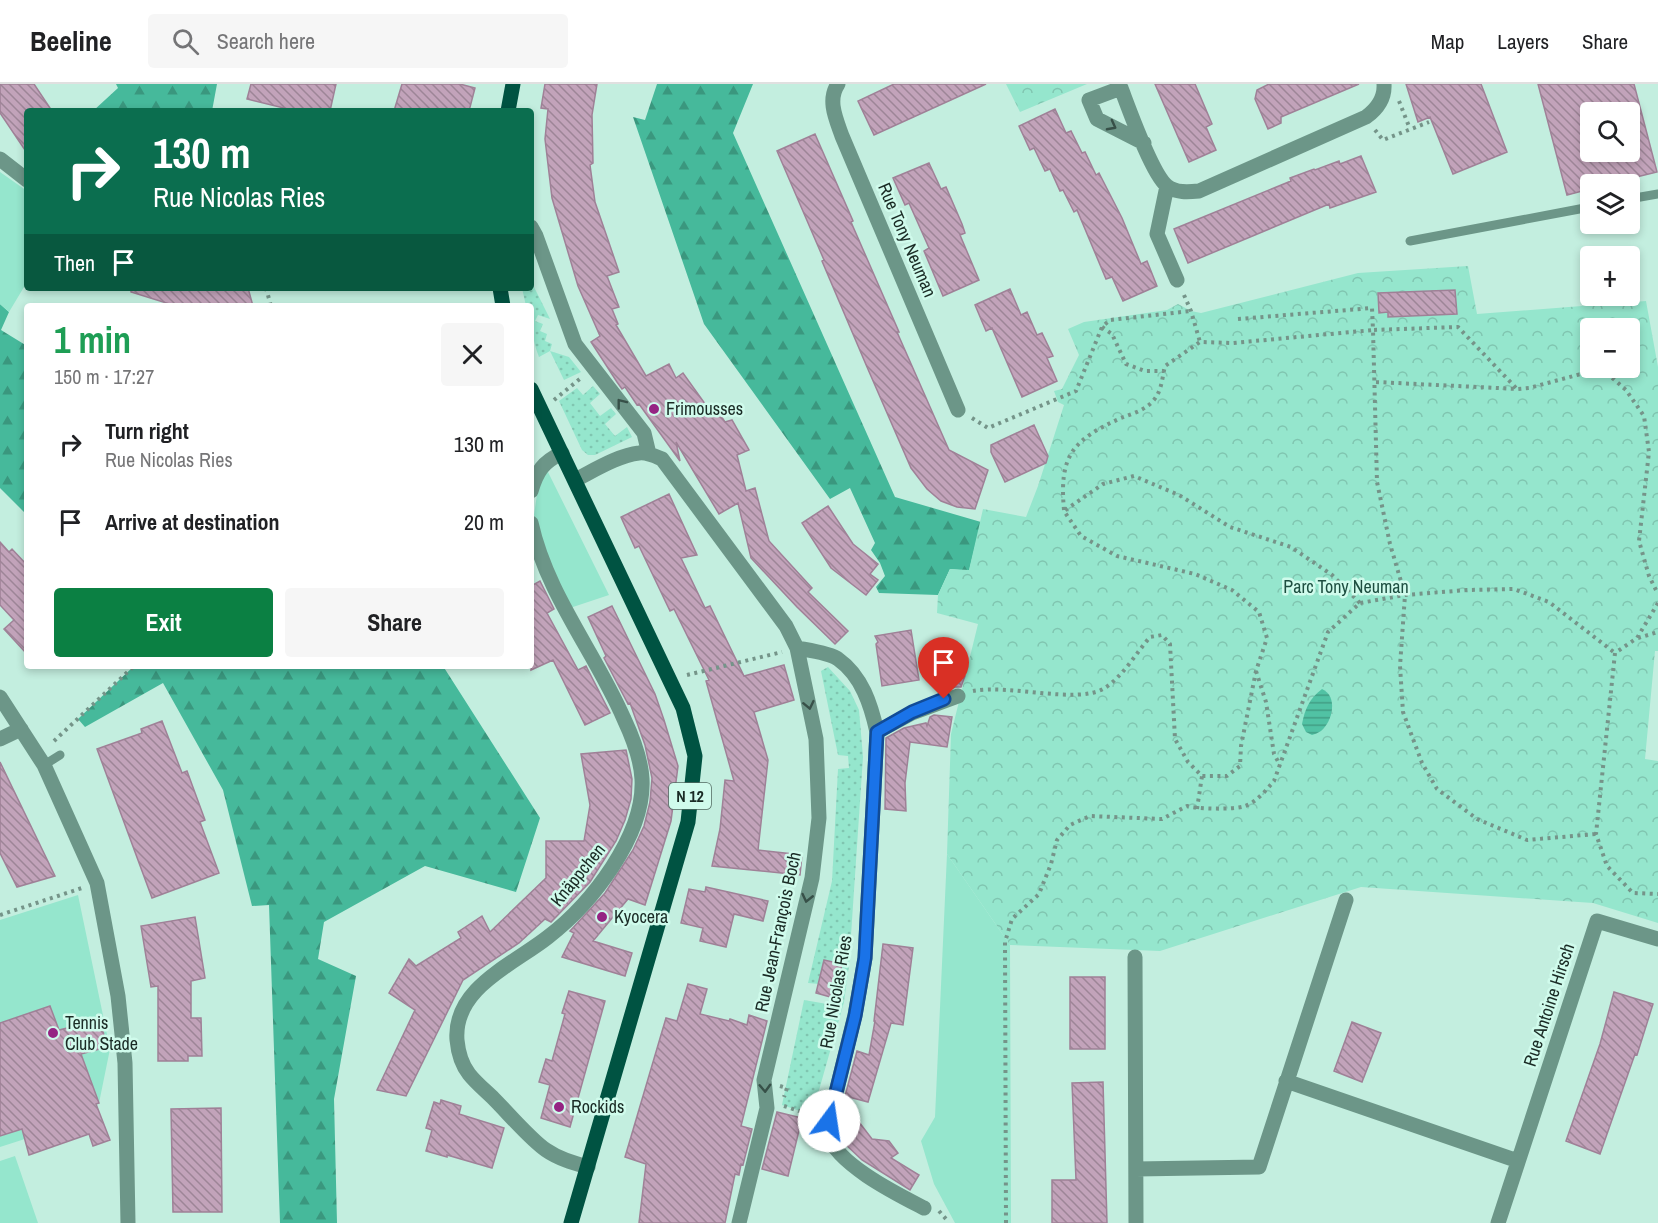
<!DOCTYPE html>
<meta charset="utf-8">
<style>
body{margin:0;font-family:"Archivo Narrow",sans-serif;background:#f6f6f6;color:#202124;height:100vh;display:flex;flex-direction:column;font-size:22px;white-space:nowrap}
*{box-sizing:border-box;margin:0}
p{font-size:20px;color:#757577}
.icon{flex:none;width:33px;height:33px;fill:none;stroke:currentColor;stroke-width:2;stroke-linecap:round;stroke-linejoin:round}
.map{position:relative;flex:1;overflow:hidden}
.sheet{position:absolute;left:24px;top:219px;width:510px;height:366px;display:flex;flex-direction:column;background:#fff;border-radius:6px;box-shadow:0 3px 9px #0003}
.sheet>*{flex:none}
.hud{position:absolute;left:24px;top:24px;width:510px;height:183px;border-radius:6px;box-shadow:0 3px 9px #0003;background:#0b6e4f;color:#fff;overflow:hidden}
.buttons{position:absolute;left:1580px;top:18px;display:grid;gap:12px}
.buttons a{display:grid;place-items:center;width:60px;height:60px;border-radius:6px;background:#fff;box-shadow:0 3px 9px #0003;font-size:30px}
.pin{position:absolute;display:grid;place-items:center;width:51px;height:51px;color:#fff;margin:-62px -26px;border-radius:50% 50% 50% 0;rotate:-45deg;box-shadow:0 0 6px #0007}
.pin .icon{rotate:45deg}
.me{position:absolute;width:66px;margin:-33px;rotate:14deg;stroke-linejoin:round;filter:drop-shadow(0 0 4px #0008)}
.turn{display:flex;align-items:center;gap:21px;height:126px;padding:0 30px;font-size:27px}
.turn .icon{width:78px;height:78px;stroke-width:2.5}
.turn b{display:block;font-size:42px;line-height:51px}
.then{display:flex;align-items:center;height:57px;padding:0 30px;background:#0003;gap:12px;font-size:22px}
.round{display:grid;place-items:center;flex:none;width:63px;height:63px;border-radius:6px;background:#f6f6f6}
.headline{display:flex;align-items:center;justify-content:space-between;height:102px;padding:0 30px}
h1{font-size:36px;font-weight:700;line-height:45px;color:#1e9e55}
.primary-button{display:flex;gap:12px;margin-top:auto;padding:12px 30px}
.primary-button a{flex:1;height:69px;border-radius:6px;background:#0b8043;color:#fff;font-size:24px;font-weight:700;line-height:69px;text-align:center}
.primary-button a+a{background:#f6f6f6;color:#202124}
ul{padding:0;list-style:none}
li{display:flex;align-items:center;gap:18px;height:78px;padding:0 30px}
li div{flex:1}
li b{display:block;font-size:22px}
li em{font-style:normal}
header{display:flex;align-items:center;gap:36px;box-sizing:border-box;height:84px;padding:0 30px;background:#fff;border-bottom:2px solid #e0e0e0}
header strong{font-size:28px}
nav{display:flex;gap:33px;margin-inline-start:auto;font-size:21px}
.search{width:420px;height:54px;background:#f6f6f6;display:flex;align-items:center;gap:15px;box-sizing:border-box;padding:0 21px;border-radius:6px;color:#757577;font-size:22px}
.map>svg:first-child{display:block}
.grass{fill:url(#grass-dots)}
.forest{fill:url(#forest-firs)}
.park{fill:url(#park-crowns);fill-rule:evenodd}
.garden{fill:#95e6cd}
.water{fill:url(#water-rules)}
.building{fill:url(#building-back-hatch);stroke:#9f8197;stroke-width:1.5;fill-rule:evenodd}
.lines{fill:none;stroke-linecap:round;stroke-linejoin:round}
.path{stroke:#759489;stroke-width:4;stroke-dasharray:3 4.5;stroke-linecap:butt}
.lane{stroke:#6c9688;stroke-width:9}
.street{stroke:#6c9688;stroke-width:15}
.primary{stroke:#005342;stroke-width:15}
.oneway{stroke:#375048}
.route-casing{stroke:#114b97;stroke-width:15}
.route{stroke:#1a73e8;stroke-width:10}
.poi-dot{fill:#952483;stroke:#d0fbec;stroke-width:2}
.labels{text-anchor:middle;stroke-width:5;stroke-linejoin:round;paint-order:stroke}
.shield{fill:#d0fbec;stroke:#516961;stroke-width:1.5}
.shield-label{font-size:16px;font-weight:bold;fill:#1a2b25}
.street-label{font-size:18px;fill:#1a2b25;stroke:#d0fbec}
.poi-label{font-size:18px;fill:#1a2b25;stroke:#d0fbec;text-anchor:start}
.park-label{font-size:18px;fill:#1d4e40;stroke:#d0fbec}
</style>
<header>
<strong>Beeline</strong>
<div class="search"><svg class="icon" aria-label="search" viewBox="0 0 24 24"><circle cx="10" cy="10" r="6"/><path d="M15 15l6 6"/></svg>Search here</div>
<nav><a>Map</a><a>Layers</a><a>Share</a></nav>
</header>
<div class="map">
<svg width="1658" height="1139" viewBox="0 0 1658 1139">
<defs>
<pattern id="grass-dots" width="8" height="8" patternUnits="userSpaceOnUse" patternTransform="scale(1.5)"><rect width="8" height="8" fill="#95e6cd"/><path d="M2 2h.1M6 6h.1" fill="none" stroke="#80c5b0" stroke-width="1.8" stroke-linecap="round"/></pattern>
<pattern id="forest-firs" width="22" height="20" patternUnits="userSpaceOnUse" patternTransform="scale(1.5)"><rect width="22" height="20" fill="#46b99b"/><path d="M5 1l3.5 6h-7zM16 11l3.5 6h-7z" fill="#3a977e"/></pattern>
<pattern id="park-crowns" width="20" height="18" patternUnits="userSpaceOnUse" patternTransform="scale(1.5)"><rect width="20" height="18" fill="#95e6cd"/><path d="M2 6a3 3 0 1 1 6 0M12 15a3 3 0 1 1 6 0" fill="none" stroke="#80c5b0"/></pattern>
<pattern id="water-rules" width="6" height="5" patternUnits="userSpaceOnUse" patternTransform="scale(1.5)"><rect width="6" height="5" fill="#51c2a4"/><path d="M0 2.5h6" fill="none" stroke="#429e85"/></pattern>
<pattern id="building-back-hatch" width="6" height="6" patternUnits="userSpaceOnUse" patternTransform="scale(1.5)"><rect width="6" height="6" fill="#c2a3ba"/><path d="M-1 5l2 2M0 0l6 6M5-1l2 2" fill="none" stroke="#9d8597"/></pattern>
</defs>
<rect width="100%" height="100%" fill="#c3eedf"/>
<!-- grass -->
<path class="grass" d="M531,197L550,235L538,231L535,237L543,240L540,247L547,250L545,257L552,260L550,267L569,273L581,288L564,296L550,267L539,273C532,255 531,241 531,222H526L522,204H531Z
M593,302L600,310L590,319L600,332L611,324L616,330L605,340L615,352L627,343L632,353L595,371H588L582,366L559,317L577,304L583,311Z
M828,583L850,607L859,626L863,673L849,881L844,918L812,1031L782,1021L804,916L833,921L842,881L824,876L819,900L808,899L832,797L838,685L849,684L848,672L838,671L821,587Z"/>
<!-- forest -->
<path class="forest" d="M116,0H217L212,27H93L118,4Z
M657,0H753L733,49L895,413L981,438L969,487L950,485L938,511L879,509L876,503L885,492L880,479L871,466L875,459L850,404L830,415L704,240L633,33L645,36Z
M0,220L9,228L1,246L27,262V431L0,404Z
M134,582H443L540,734L516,808L425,782L324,838L318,875L356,892L334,1015L337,1139H280L269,821L252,822L223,706L163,599L85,643L78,635Z"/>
<!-- park -->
<path class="park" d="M1006,0H1087L1020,28Z
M1468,182L1477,230L1646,217L1658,283V567H1655L1645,675L1658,677V839L1593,819L1361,803L1160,867L1010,861L947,770L951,650L978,540L937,529L938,511L950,485L969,486L983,425L1026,433L1038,402L1064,321L1058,318L1054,307L1062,305L1079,271L1068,245L1084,238L1167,226L1178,220L1191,227L1201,229L1358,189ZM1590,244H1629V284H1590Z"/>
<!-- garden -->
<path class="garden" d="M0,88L27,107V198L9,228L0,220Z
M547,386L609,511L570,524L555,494L534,431L539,397Z
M947,770L1010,861L1011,1139H955L934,1100L921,1057L935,1033Z
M78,811L110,965L99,1019L86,1024L90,1034L0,1063V836Z
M15,1072L38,1139H0V1077Z"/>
<!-- water -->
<path class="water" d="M1322,605C1338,612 1333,637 1321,647C1318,649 1315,650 1312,651L1306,648L1302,640C1305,625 1309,615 1322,605Z"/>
<!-- building -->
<path class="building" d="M0,0H34L52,27H27V69L0,29Z
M251,0H336L330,27H296L247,15Z
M402,0H460L475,4L469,27H394Z
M545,0H597L592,31L593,79L590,81L595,118L619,188L607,192L619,223L612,225L618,240L616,241L646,292L669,280L676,294L683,289L708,324L715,323L725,338L732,336L749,366L737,371L746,407L755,404L769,457L812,504L808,508L848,547L835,560L797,523L751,474L738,419L719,430L676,358L680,377L639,320L637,321L625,303L622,305L617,298L591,258L600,252L578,202L552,114L545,55L548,25L541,24Z
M894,0H986L874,51L858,17Z
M1155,0H1195L1212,40L1206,43L1216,66L1189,78Z
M1269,0H1359L1281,33V39L1268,45L1255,15L1257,6Z
M1406,0H1481L1507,68L1453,90L1430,33L1418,38Z
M1538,0H1634L1657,88L1608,100H1590V105L1567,111ZM1590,28H1629V68H1590Z
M1055,25L1066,49L1071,47L1082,69L1085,68L1096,91L1099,89L1122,134L1141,180L1147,177L1157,202L1123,217L1112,193L1106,195L1077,126L1074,128L1063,106L1060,107L1050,85L1045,87L1034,64L1030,66L1019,42Z
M815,50L853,137L851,138L899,248H897L949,366L988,386L975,425L957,423L941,417L927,405L911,384L867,283L822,177L824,176L777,67Z
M1361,72L1376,108L1330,124L1329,120L1188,179L1174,145L1291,97L1290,94L1314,85L1315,86L1339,77L1340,80Z
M929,79L941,105L946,103L962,140L965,149L960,151L979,196L943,212L924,167L929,164L909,119L905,121L893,94Z
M131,204H248L253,222H176L131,208Z
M1010,205L1021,231L1027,228L1037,251L1042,249L1053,272L1047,274L1057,297L1022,313L992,244L986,247L975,221Z
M1455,206L1457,230L1388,233V228L1379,229L1378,209Z
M1034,341L1048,372L1046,379L1005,398L991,368V361Z
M669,410L697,471L681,474L705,524L710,522L744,592L784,581L794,616L754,628L768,676L758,766L802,771L800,791L712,782L720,745L725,696L734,697L706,597L709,596L674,525L670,527L639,462L635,464L621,433Z
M828,422L853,460L878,480L870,490L878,496L866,511L831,484L802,439Z
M0,458L9,468L12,465L27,481V570L4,545L14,536L0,521Z
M540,497L554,525L547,529L578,586L586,582L610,629L585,641L553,576L531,586V498L533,501Z
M612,522L655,610L664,636L678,682L671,737L645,821L628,815L593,857L632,869L625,892L562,873L574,849L570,847L605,809L633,766L644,742L650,718L652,694L645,661L630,619L628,620L604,574L606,572L588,533Z
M911,546L919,596L882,602L876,560L878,558L875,552Z
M945,585L965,592L961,603H955L945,607L939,605Z
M934,631L952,633L947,663L910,658L905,699L906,727L885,725L886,654L904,644L926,639L927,642L930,633Z
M162,637L182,689L187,687L205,736L200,738L219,789L152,814L97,665L142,649L141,645Z
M626,666L632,695L631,715L625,736L616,757L590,798L551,838L545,835L519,859L463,896L406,1012L377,1006L415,926L389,909L409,875L416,882L461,854L458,848L482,832L490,848L546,794V757H584L590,721L581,670Z
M0,678L55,792L17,803L0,769Z
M706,803L768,817L763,837L734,830L726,863L700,857L703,844L681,839L689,805L705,808Z
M195,833L205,894L191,897V934H201L202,972H188V977H158V902L151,903L141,842Z
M883,860L913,864L903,941L891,939L868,1018L845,1012L857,967L869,971L875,937H874Z
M824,876L842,880L834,914L816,909Z
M1070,893H1105V965H1070Z
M688,900L707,905L700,930L729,937L730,935L747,941L749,931L767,937L741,1042L752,1045L743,1081L741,1080L739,1091L735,1090L725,1139H639L646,1080L625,1073L666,934L677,937Z
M569,907L605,917L570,1043L541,1034L550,1001L539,998L546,975L552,977L565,930L562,929Z
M1614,908L1653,920L1637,971L1635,970L1600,1070L1566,1057L1600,960Z
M50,922L59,946L100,936L107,963L81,970L99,1019L96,1020L110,1056L93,1062L89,1050L29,1071L22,1045L0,1052V939Z
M1352,938L1381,949L1362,998L1334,987Z
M1103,998L1107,1139H1052V1096H1076L1072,999Z
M441,1016L461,1022L459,1030L504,1044L492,1084L447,1071V1073L426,1067L432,1046L426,1044L434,1018L440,1020Z
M221,1024L222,1128H173L171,1025Z
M777,1028L802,1034L788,1092L762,1085Z
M859,1038L872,1055L889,1057L898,1069L891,1074L919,1091L910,1106L862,1076L842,1057L840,1052Z"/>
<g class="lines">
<!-- path -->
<path class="path" d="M1399,17L1410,45
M1375,46L1383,56L1429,38
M266,204L271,222
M1184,211L1191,227L1200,258
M1238,235L1372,224L1373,246L1458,243L1517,305
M1102,243L1112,250L1126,280L1145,287H1164
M1376,298L1517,305L1529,304L1592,287L1610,292L1626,306L1644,332L1649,368L1639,457L1649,492L1658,510
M554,316L581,294
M972,334L988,344L1076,307L1102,243L1110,236L1191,227
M1064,426C1059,372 1072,356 1121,334C1132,330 1145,326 1153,317C1162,307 1162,294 1165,282L1200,258L1233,259L1373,246L1377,398L1390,460L1405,511L1400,582L1403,628L1422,679L1437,705L1477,735L1527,756L1596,750
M1658,519L1637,554L1615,569L1596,750L1607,782L1633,809L1658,810
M1638,554L1658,548
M1256,587L1266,618L1274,670L1280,681
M687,591L782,568
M973,607C1009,600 1075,620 1103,605C1121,595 1137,568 1150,553L1162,551L1170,560L1175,655L1188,678L1202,692H1227L1240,682L1241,662L1256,587L1267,554L1259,528L1232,506L1195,490L1117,472L1081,452L1064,427L1103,400L1134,392L1179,411L1230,443L1291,463L1332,491L1360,519
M54,657L134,582
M1197,725L1202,692
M0,831L82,804
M780,1002L787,1004L784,1013
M784,1022L814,1032
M939,1127L946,1135L947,1139
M1006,1139L1005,858L1012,835L1039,810L1051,780L1057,756L1070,741L1090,732L1162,735L1187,722C1198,725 1234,726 1245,722C1257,718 1266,706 1274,697L1328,548L1360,519L1405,511L1467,506L1514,505L1549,518L1615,569"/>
<!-- lane -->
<path class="lane" d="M1629,115L1658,110
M1410,157L1590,123
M44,681L60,671"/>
<!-- street -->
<path class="street" d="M838,0C827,16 836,35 842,52L958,326
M1144,59L1097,35L1089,16L1121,4C1129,25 1152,90 1167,102C1176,109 1188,108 1199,107L1366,33C1377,25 1385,15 1384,0
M0,75L27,96
M1167,102L1157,150L1177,196
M531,143L536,152L575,260L644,349L649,370
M575,396C593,387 619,371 639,369C647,368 655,372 662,375L786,542L797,564L816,655L819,734L812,794L764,996L767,1024L739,1139
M531,407C537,387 543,378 562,369
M531,439C547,511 595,568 624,635C632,652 641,676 642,695C645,752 591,820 548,853C514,880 453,904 457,956C458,967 462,981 469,990C476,999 486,1007 494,1015C509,1030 531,1056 546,1066C559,1075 574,1079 588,1083
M797,564C807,566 830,569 838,575C862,592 871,621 877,648L865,874L855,931L829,1037C828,1041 827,1046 828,1051C838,1081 897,1110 924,1124
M0,613L44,681L97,799L118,912L125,979L128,1139
M877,648L912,629L958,612
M0,655L21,645
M1135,873L1136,1139
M1286,997L1518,1077
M1136,1085L1259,1083L1346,816
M1498,1139L1597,837L1658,855"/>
<!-- primary -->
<path class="primary" d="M508,27L513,0
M500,204L503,222
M531,305L683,624L695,672L688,738L571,1139"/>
</g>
<!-- one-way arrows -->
<defs><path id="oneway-chevron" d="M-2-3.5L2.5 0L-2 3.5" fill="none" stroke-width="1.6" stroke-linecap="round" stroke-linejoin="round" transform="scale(1.5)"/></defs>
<g class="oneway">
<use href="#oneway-chevron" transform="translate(1112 42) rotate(28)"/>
<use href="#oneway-chevron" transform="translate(621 319) rotate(-128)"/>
<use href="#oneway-chevron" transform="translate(809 621) rotate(78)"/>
<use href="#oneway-chevron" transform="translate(807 814) rotate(103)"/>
<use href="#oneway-chevron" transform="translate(765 1004) rotate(88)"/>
</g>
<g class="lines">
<defs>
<path id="route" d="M829,1037L855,932L865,874L877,648L912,628L944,615"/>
</defs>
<!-- route casing -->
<use href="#route" class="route-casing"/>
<!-- route -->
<use href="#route" class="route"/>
</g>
<!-- markers -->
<g class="poi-dot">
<circle cx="654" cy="325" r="6"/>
<circle cx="602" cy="833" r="6"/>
<circle cx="53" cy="949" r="6"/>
<circle cx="559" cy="1023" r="6"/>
</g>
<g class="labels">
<!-- shield labels -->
<rect class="shield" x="669" y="699" width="42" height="26" rx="4.5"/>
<g class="shield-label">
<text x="690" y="718">N 12</text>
</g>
<!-- street labels -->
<g class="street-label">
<text transform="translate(907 156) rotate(67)" y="6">Rue Tony Neuman</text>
<text transform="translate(578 791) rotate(-51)" y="6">Knäppchen</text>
<text transform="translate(778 848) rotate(-78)" y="6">Rue Jean-François Boch</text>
<text transform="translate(836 908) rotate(-80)" y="6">Rue Nicolas Ries</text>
<text transform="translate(1549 921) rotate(-72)" y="6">Rue Antoine Hirsch</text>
</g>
<!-- poi labels -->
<g class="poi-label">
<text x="666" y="331">Frimousses</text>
<text x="614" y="839">Kyocera</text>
<text x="65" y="945">Tennis<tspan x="65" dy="21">Club Stade</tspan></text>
<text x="571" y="1029">Rockids</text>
</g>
<!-- park labels -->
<g class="park-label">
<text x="1346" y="509">Parc Tony Neuman</text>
</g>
</g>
</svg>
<div class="buttons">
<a><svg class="icon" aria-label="search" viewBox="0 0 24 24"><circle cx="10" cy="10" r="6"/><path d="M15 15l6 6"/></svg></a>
<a><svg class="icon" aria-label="layers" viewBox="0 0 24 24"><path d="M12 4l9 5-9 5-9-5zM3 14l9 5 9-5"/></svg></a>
<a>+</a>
<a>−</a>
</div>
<div class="pin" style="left:944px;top:615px;background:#d93025"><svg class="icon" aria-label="arrive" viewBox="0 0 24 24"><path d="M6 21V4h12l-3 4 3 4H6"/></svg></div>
<svg class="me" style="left:829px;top:1037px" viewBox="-20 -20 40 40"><circle r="19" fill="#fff"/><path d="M0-13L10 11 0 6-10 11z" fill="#1a73e8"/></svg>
<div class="hud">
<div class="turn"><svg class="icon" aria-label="right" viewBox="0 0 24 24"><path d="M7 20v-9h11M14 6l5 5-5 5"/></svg><div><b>130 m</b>Rue Nicolas Ries</div></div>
<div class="then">Then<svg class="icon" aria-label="arrive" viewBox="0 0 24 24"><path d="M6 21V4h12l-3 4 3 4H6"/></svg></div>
</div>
<section class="sheet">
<div class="headline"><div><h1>1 min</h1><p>150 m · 17:27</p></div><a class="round"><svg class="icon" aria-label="close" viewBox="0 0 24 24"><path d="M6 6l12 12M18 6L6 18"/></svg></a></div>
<ul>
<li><svg class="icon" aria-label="right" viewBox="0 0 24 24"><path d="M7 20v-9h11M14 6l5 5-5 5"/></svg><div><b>Turn right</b><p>Rue Nicolas Ries</p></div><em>130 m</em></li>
<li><svg class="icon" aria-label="arrive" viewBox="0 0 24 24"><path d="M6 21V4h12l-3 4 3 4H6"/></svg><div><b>Arrive at destination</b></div><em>20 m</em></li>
</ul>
<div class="primary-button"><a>Exit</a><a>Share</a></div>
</section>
</div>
